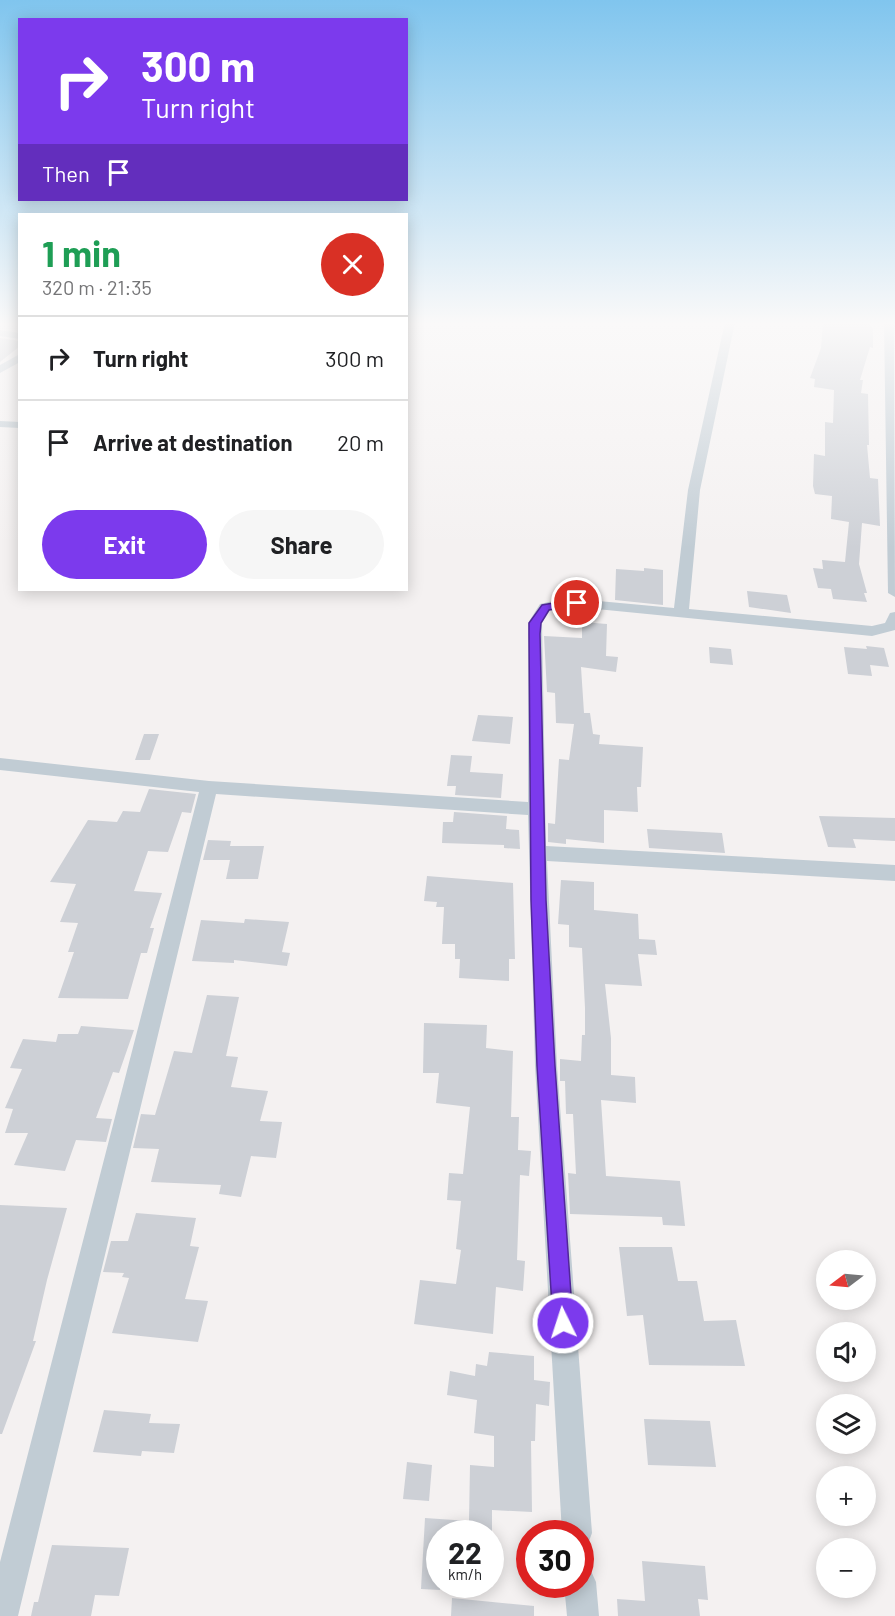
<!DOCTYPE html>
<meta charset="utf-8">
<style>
body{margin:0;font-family:Barlow,sans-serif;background:#f6f6f6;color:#202124;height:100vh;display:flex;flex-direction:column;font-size:22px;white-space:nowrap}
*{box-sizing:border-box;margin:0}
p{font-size:20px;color:#757577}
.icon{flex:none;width:33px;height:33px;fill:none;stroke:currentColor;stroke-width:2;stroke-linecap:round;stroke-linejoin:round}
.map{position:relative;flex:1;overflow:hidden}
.sheet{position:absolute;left:18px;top:213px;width:390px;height:378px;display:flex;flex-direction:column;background:#fff;border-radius:0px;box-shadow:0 3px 15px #0003}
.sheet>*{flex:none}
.top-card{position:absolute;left:18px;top:18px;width:390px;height:183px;border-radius:0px;box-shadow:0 3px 15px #0003;background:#7c3aed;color:#fff;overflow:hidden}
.needle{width:39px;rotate:254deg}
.controls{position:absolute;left:816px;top:1250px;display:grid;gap:12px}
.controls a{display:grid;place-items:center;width:60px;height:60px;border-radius:50%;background:#fff;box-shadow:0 3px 15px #0003;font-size:30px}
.speed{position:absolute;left:426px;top:1520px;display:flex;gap:12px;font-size:30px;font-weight:700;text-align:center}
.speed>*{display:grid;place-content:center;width:78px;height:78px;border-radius:50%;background:#fff;box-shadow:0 3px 15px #0003;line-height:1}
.speed small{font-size:15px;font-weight:400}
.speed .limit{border:9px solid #d22;background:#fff;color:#111}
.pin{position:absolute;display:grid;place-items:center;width:51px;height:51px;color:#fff;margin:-26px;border:3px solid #fff;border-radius:50%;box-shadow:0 2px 6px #0007}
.me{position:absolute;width:66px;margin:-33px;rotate:356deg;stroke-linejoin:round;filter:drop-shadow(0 0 4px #0008)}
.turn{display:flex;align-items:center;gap:21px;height:126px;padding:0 24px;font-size:27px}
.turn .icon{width:78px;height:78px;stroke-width:2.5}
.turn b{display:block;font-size:42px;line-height:51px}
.then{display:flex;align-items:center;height:57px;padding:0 24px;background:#0003;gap:12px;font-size:22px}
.round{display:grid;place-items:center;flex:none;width:63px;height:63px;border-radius:32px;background:#f6f6f6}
.overview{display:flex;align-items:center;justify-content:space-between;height:102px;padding:0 24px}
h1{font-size:36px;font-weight:700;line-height:45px;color:#1e9e55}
.cta{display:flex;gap:12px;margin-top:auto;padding:12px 24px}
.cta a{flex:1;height:69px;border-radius:36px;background:#7c3aed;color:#fff;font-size:24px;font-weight:700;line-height:69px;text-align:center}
.cta a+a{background:#f6f6f6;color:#202124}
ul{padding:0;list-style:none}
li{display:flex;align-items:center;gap:18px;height:84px;padding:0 24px;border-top:2px solid #e0e0e0}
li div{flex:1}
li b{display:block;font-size:22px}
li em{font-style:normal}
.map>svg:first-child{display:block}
.building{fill:#cdd0d6}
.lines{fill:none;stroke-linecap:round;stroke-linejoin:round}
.minor{fill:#c1ccd4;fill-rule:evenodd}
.route{fill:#7c3aed;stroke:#51269a;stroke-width:1.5}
</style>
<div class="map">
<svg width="895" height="1616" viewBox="0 0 895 1616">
<rect width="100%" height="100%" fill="#f4f1f1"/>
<!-- building -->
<path class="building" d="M823,322H871L870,327L873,328V348L870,347L860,380H863L861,393L868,394L869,445H867L870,478L878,479L880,526L862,523L859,564L867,593H864L867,602L833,599L831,589L818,588L813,568L823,569L822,560L845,562L849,522L831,519L832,496L815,494L813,486L814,454L825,456V422L833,423L834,390L814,387L815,379L810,378L821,348Z
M0,338L20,341V346L0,362Z
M644,568L663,570V605L615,600L616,569L644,571Z
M747,591L787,595L791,613L749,607Z
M582,622L607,624L606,656L618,657L616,672L581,667L584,713H590L593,734L600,735L599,744L643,747L641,787H637L638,812L604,810V843L566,839V844L548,842V823L555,824L559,759L569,760L574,724L556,723L555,693L547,692L544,636L582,638Z
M866,646L884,648L889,667L870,665L872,676L848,674L844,647L867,649Z
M709,647L731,649L733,665L710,663Z
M478,715L513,717L510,744L472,741Z
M144,734H159L150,760H135Z
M451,755L472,756L470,772L503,774L501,798L455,795L456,786H447Z
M149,789L196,794L191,813L182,812L168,852L148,851L134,891L162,893L150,928H154L147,953H141L128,999L58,998L74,952H68L78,923L60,922L76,884L50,882L88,820L117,822L123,811L140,812Z
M454,812L507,816L506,829L519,830L520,849L504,848V845L442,843L443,822H453Z
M819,816L895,818V841L853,839L856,848L828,847Z
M647,829L722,833L725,853L649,848Z
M208,840L231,841L230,846H264L258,879H226L230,860H203Z
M427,876L513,883L515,959H509V981L459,978L460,959H455V944H442L444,907H436L437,902L424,901Z
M561,880L594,882V910L638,914L639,939L655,940L657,955L638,954L642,986L605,984L611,1038V1075L635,1077L636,1103L601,1100L606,1176L680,1181L685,1226L663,1225L662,1217L570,1214L568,1173L576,1174L573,1114H566L565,1081H560V1059L581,1061L582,1035H585V1008L582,948L569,947V925L558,924Z
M245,919L289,922L282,952L290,953L287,966L234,960V963L192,961L201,920L244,923Z
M207,995L239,997L226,1056L238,1057L231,1087L268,1091L260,1121L282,1122L276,1158L251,1156L241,1197L219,1194L221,1185L151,1182L159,1149L133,1148L141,1114L155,1115L174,1051L192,1053Z
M424,1023L487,1025L486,1048L513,1051L511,1117H519L518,1150L531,1151L529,1176L520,1175L517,1260L525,1261L523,1291L496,1287L493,1334L414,1324L420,1280L456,1284L461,1250L456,1249L461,1201L447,1200L449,1173L463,1174L470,1107L436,1103L439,1073H423Z
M81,1026L134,1030L119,1073L113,1072L96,1118L112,1119L106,1142L76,1140L65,1171L14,1165L28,1133H5L13,1109L5,1108L22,1069L10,1068L23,1039L56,1042L58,1034H78Z
M0,1205L67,1208L47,1280L33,1341H36L2,1434H0Z
M136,1213L196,1218L190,1246L199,1247L185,1299L208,1301L198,1342L112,1333L129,1278L122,1277L124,1273L103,1272L111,1241H128Z
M619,1247H672L678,1281H697L704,1321L736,1320L745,1366L649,1365L643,1315L627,1316Z
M489,1352L534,1356V1380L550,1382L549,1406L536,1404L535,1441H531L532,1512L492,1510V1533H440V1590L421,1589L425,1518L469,1521L470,1465L494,1467V1436L474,1433L477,1400L447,1395L450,1371L475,1376L476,1364L487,1366Z
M104,1410L151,1414L149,1423L180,1424L174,1453L142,1451L141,1456L93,1452Z
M644,1419L710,1421L716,1467L648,1465Z
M407,1462L432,1465L429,1501L403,1499Z
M52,1545L129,1548L119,1596L95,1595L91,1616H31L34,1602H38Z
M642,1561L705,1566L708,1600L698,1599L700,1616H618L617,1599L645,1601Z
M452,1598L534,1606V1616H451Z"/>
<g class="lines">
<!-- minor -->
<path class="minor" d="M725,322H735L700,490L689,609L872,626L885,623L890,613L895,612V630L872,636L566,606L550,610L542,623L546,846L895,865V881L547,861L557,1066L592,1533L588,1544L580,1547V1533H562L535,1066L528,815L216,794L18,1616H0V1562L199,792L0,770V758L209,781L528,802V623L540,604L566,598L674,608L688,490Z
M884,322H894L895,597L888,593Z
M0,330L20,333V339L0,336Z
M20,354V362L0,373V365Z
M0,421L20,422V428L0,427Z
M580,1567L591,1571L596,1582L599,1616H567L564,1584H580Z"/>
</g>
<!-- sky -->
<linearGradient id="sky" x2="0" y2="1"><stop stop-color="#80c5ee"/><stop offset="0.59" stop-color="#faf9f9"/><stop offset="1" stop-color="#faf9f9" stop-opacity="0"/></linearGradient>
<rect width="895" height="548" fill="url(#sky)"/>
<!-- route -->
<path class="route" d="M577,599L582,603L581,605L549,610L541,623L540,634L546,900L555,1066L573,1323L570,1330L563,1333L556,1330L553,1323L537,1066L531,900L529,634V623L542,605Z"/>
</svg>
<div class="controls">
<a><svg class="needle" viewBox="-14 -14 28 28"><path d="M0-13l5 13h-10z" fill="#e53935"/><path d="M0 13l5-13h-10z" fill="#757577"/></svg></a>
<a><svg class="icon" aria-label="sound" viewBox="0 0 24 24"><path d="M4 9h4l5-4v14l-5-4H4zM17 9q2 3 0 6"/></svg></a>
<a><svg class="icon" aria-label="layers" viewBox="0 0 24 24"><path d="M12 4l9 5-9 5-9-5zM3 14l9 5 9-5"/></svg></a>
<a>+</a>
<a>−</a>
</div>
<div class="speed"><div>22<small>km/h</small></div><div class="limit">30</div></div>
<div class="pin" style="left:577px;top:603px;background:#d93025"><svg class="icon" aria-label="arrive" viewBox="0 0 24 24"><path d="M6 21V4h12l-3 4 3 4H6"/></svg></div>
<svg class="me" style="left:563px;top:1323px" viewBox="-20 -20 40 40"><circle r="17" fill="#7c3aed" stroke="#fff" stroke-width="3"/><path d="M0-11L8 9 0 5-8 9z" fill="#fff"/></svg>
<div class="top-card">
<div class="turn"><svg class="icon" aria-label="right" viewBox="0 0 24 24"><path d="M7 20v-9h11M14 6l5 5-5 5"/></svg><div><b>300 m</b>Turn right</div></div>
<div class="then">Then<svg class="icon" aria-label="arrive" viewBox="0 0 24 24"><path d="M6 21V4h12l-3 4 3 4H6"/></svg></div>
</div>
<section class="sheet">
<div class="overview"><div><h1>1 min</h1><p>320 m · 21:35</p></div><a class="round" style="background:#d93025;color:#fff"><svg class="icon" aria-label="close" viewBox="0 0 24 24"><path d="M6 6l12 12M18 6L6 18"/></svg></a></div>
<ul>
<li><svg class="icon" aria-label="right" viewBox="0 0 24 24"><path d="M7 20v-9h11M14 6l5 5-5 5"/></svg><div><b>Turn right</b></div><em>300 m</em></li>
<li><svg class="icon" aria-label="arrive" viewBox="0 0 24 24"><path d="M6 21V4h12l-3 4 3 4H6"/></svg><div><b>Arrive at destination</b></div><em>20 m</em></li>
</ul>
<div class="cta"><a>Exit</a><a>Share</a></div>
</section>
</div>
